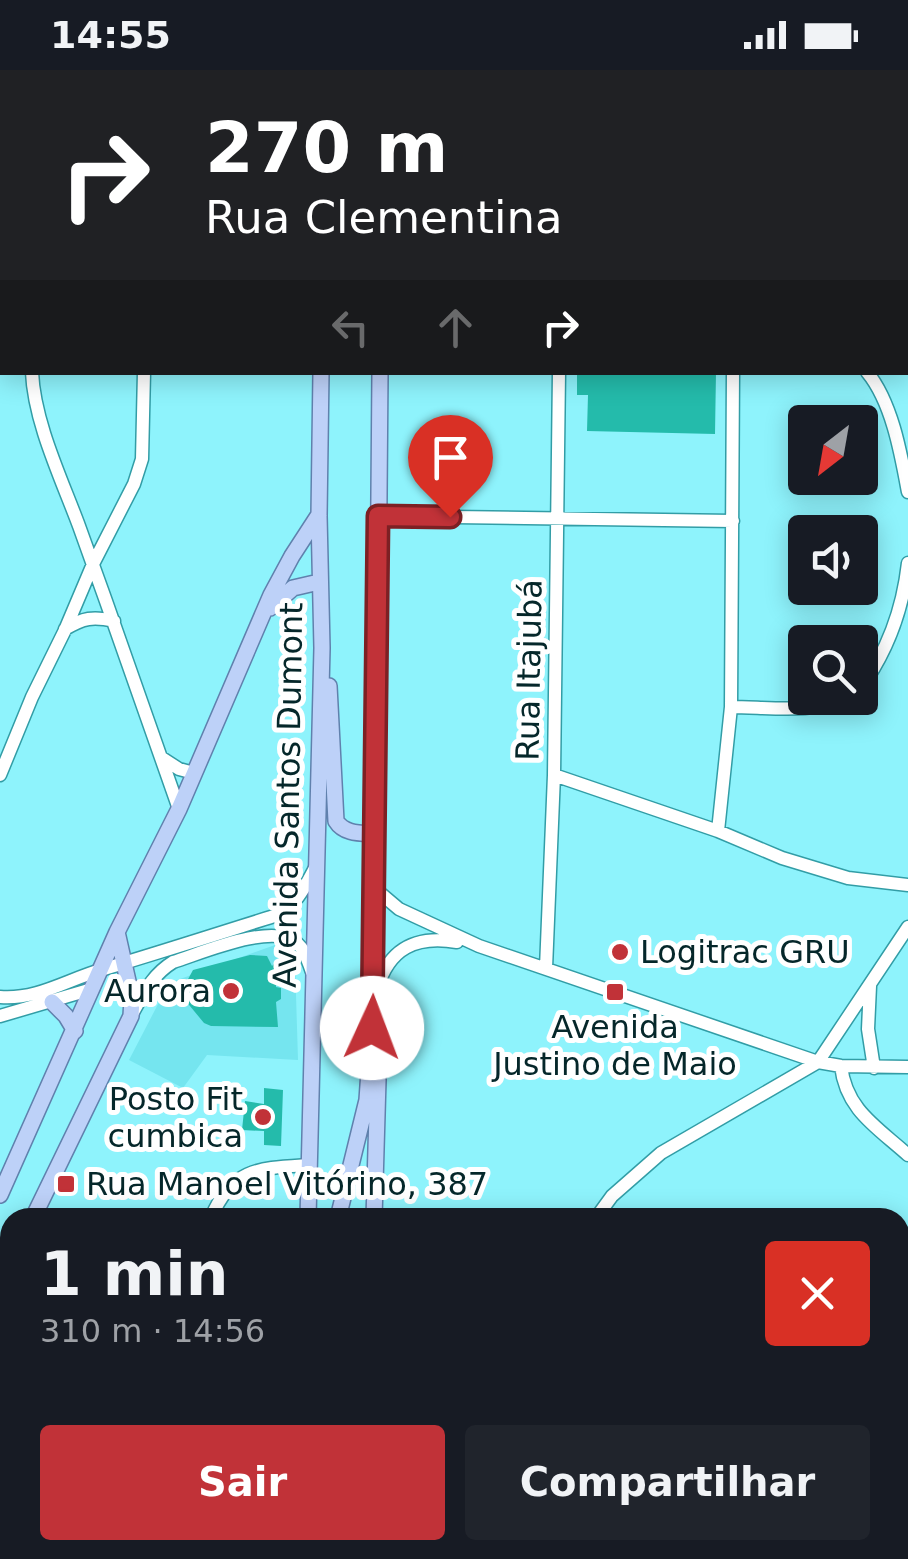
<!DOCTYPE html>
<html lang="pt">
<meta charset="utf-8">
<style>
body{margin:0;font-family:"DejaVu Sans",sans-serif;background:#20242c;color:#f1f3f6;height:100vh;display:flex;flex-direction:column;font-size:38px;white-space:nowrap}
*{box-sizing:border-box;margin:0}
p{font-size:32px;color:#9ea1a6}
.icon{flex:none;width:55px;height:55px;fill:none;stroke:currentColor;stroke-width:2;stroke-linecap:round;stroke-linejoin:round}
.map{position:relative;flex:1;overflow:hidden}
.details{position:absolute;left:0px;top:1138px;width:910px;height:352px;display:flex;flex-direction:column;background:#171b24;border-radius:30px 30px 0 0;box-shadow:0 5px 25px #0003}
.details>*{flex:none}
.hud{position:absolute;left:0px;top:0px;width:910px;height:305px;box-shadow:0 5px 25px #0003;background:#202124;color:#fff;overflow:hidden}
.needle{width:65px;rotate:211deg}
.fabs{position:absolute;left:788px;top:335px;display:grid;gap:20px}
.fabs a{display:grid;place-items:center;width:90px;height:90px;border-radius:10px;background:#171b24;box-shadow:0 5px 25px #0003;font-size:50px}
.pin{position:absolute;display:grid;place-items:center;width:85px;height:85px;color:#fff;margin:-102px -42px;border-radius:50% 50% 50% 0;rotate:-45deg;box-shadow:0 0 10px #0007}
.pin .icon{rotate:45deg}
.me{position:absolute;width:110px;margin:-55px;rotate:2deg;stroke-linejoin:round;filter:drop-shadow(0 0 8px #0008)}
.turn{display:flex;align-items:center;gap:35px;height:210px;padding:0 40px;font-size:45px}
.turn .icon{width:130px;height:130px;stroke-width:2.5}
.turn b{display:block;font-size:70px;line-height:85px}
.lanes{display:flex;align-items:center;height:95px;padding:0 40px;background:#0003;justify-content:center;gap:50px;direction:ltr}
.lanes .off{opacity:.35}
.round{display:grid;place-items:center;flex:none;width:105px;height:105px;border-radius:10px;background:#20242c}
.overview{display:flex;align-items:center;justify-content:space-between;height:170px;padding:0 40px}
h1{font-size:60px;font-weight:800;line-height:75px}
.primary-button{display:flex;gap:20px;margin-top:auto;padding:20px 40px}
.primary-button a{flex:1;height:115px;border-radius:10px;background:#c13238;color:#fff;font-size:40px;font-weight:800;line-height:115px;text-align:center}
.primary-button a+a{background:#20242c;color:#f1f3f6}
.status{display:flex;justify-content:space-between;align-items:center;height:70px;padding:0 50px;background:#171b24;direction:ltr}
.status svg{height:28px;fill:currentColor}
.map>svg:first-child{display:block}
.built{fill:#75e5ef}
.building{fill:#24bbab}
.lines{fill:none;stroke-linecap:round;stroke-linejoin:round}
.minor-casing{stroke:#329da6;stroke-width:15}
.major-casing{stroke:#6081ad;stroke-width:18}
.minor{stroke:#fff;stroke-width:12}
.major{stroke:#bdd1f8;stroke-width:15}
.route-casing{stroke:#7d2024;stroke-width:25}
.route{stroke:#c13238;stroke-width:18}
.poi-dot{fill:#c13238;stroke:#fff;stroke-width:4}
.labels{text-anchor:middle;stroke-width:10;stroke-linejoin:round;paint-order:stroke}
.street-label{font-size:32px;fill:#05272a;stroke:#fff}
.poi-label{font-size:32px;fill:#05272a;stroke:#fff;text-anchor:start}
</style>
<div class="status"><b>14:55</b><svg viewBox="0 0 49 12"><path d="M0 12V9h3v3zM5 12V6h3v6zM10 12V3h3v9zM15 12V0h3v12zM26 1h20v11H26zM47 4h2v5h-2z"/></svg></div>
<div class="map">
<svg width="908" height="1489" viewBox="0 0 908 1489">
<rect width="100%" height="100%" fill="#8ef3fc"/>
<!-- built -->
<path class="built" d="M275,875L295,892L298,990L207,985L183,1018L129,990L169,913Z"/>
<!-- building -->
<path class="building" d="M577,302H716L715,364L587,361L588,325H577Z
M250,885L267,886L272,896L276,892V917L281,918V929L276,932L278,957L211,956L204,953L180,924L193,900Z
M264,1018L283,1020L281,1076L264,1075V1061L242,1060L245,1031L264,1034Z"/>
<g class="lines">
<defs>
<path id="minor" d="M567,0V2
M877,0L879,2
M11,2L14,0
M140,2V0
M247,2L249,0
M636,2L638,0
M0,16L2,13
M32,302C34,352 62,410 79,456C113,550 146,644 179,739
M867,302C892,332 901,384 908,422
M378,446L733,451
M65,559C83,548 93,546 114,551
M860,619C887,582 903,538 908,493
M731,637C768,637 814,644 848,628
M162,688L179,699L194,703
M0,705L32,627L65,560L93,494L134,414L142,389L144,302
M554,705L718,761L782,788L848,808L908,815
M718,761L731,637L733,302
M373,817L399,839L479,876L818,992L841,996L908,997
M546,898L554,705L559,302
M870,916L868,959L874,998
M377,919C389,878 416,865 457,872
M0,927C38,930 68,909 104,899C161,882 217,864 274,846C296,836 304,819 315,798
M132,944C144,923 152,905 173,892C202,883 272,852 297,873C306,881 308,892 312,902
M0,946L92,919
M841,996C846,1040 877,1057 908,1085
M211,1148C232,1097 261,1098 309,1095
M596,1148L612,1126L661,1083L818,992L908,857
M900,1284L908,1291
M0,1326L10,1347
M576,1489L578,1480"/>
<path id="major" d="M325,2V0
M383,2V0
M270,538L293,518L319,512
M329,616L336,751C344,764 360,763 375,764
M52,932L66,946L75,961
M0,1125L117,862L179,739L271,525L292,486L318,446
M33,1148L131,946L132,929L117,862
M308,1148L322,578L319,446L321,302
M338,1148L367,1030L374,930L373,817L378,545L380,302
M374,1148L378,1010L376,1002
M0,1214L10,1194
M309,1480V1489
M347,1480L348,1489
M434,1480L444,1489"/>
</defs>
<!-- minor casing -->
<use href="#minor" class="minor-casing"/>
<!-- major casing -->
<use href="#major" class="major-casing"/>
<!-- minor -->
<use href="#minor" class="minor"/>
<!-- major -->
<use href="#major" class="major"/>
</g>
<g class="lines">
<defs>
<path id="route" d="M372,958L378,446L450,447"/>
</defs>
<!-- route casing -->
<use href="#route" class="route-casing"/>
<!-- route -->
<use href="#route" class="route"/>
</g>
<!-- markers -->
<g class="poi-dot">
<circle cx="620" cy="882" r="10"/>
<circle cx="231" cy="921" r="10"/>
<rect x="605" y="912" width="20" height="20" rx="5"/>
<circle cx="263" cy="1047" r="10"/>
<rect x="56" y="1104" width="20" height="20" rx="5"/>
</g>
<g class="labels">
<!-- street labels -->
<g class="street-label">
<text transform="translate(529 600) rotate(-89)" y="11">Rua Itajubá</text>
<text transform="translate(288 725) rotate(-89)" y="11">Avenida Santos Dumont</text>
</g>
<!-- poi labels -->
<g class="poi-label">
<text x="640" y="893">Logitrac GRU</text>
<text x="211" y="932" text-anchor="end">Aurora</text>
<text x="615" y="968" text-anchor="middle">Avenida<tspan x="615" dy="37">Justino de Maio</tspan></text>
<text x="243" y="1040" text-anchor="end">Posto Fit<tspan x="243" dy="37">cumbica</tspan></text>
<text x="86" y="1125">Rua Manoel Vitórino, 387</text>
</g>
</g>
</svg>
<div class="fabs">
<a><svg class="needle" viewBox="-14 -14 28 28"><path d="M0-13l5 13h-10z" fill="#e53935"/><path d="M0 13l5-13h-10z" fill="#9ea1a6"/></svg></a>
<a><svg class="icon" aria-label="sound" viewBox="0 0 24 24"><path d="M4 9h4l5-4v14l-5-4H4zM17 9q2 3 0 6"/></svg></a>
<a><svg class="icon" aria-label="search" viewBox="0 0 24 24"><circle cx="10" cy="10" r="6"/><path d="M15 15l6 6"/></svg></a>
</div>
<div class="pin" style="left:450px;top:447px;background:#d93025"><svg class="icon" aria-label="arrive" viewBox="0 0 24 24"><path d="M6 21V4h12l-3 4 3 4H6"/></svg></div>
<svg class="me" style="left:372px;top:958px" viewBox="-20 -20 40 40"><circle r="19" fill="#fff"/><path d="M0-13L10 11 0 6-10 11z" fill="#c13238"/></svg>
<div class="hud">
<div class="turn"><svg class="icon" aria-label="right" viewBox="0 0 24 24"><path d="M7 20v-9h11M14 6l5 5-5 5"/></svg><div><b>270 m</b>Rua Clementina</div></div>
<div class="lanes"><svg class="icon off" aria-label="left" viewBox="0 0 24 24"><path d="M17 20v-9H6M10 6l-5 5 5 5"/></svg><svg class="icon off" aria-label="ahead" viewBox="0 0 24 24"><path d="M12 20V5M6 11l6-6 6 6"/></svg><svg class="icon" aria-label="right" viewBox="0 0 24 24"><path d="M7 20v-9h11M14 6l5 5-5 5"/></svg></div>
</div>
<section class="details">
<div class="overview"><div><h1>1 min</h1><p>310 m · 14:56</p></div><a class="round" style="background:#d93025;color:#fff"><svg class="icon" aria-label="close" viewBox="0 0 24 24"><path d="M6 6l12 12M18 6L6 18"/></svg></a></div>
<div class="primary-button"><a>Sair</a><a>Compartilhar</a></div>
</section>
</div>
